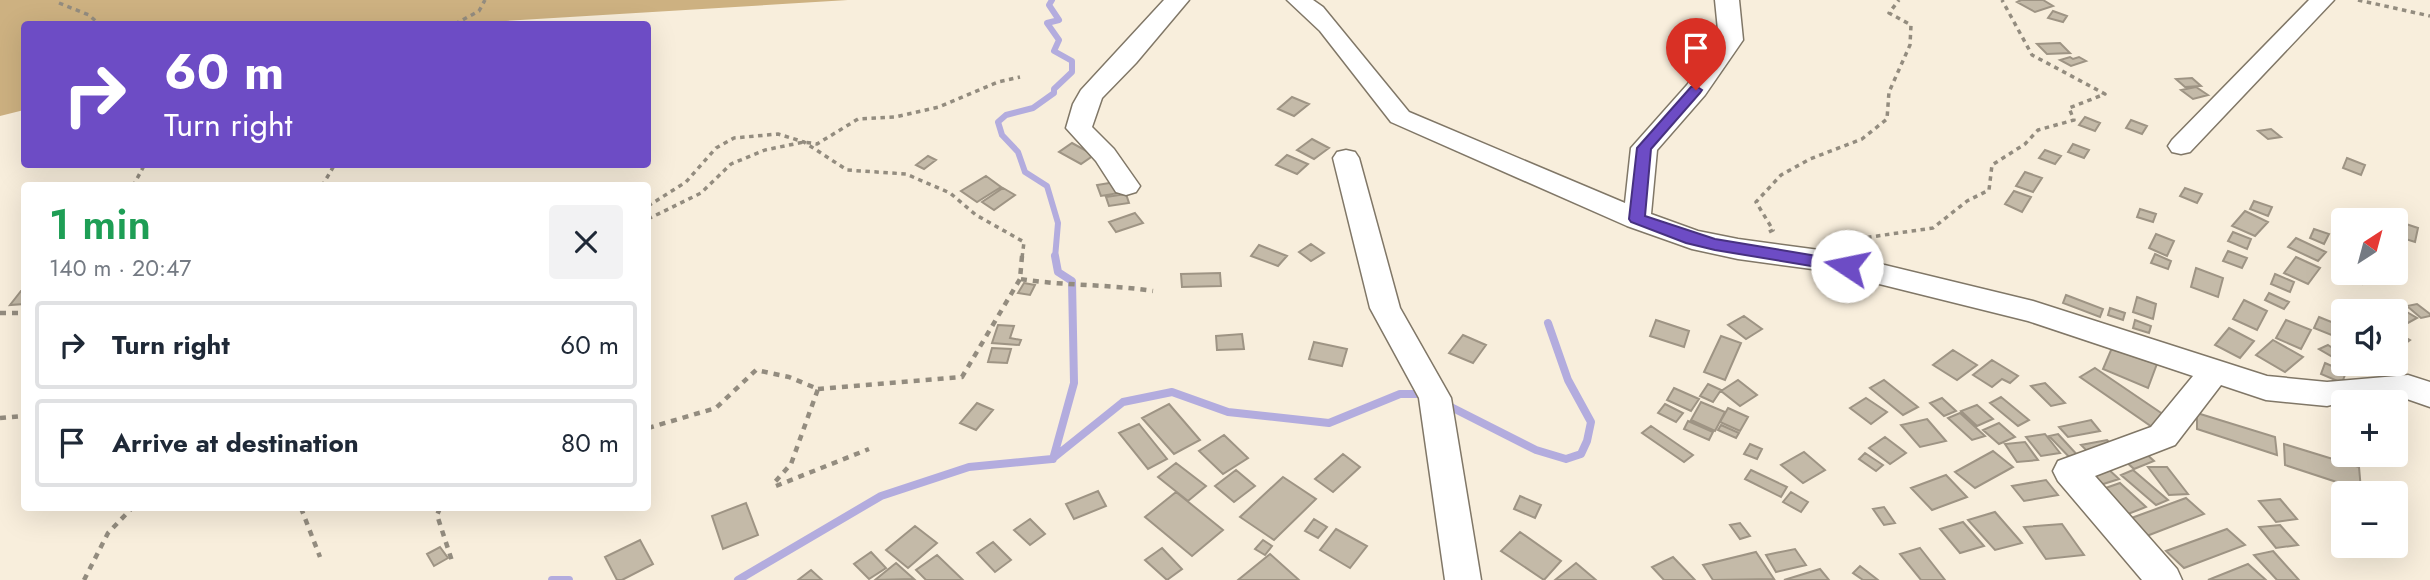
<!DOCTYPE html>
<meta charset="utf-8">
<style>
body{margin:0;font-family:Jost,sans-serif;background:#f2f2f3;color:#1f2937;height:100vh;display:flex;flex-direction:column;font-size:26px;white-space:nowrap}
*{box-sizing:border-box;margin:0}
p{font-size:23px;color:#747a83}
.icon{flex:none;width:38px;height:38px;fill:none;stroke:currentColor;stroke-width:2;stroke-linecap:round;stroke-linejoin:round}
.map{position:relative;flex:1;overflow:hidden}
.drawer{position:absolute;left:21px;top:182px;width:630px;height:329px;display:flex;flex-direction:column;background:#fff;border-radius:7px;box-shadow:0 7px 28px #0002}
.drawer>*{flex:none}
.guide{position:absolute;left:21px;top:21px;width:630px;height:147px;border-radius:7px;box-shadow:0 7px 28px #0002;background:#6d4cc5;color:#fff;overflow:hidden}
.needle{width:46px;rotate:36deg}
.controls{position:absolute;left:2331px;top:208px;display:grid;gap:14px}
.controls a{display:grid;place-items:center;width:77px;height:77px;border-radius:7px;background:#fff;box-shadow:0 7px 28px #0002;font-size:35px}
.pin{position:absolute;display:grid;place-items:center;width:60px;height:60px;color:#fff;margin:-72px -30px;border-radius:50% 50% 50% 0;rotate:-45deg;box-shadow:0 0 7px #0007}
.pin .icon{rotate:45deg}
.me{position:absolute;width:77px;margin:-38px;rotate:281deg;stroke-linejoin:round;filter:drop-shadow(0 0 5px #0008)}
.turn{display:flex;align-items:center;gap:24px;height:147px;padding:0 28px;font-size:32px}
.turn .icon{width:91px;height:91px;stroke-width:2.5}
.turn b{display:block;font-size:49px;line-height:60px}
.round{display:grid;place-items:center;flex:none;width:74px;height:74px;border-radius:7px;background:#f2f2f3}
.summary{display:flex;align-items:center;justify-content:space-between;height:119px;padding:0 28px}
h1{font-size:42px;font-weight:600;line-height:52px;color:#1e9e55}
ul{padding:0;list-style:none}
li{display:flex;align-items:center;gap:21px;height:88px;margin:0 14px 10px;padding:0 14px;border:4px solid #e0e1e3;border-radius:7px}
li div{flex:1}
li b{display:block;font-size:26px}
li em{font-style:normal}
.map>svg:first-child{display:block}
.forest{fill:#cdb181}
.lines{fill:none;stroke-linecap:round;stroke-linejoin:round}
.stream-far1{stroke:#b3acde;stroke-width:6}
.stream{stroke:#b3acde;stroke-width:8}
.building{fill:#c4baa8;stroke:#9e9484;stroke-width:2}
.minor-casing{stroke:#807767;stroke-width:3}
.path-far1{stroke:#938c7f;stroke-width:3.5;stroke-dasharray:4.5 4.5;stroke-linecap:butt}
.path{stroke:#938c7f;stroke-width:4.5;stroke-dasharray:6 6;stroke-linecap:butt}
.minor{fill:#fff;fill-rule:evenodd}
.route{fill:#6d4cc5;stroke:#473180;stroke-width:2}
</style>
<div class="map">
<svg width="2430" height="580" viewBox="0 0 2430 580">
<rect width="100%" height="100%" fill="#f8eedc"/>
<!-- forest -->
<path class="forest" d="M0,0H848L457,24H24V110L0,116Z"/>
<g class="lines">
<!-- stream-far1 -->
<path class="stream-far1" d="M1052,0L1049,5L1059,20L1047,23L1059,40L1054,51L1072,61V72L1054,89V93L1033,108L1006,115L998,122L1002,135L1018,152L1025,172L1047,186L1058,223L1055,258"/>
<!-- stream -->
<path class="stream" d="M1447,405L1536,450L1566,459L1581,454L1587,441L1591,422L1568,380L1548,323
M1053,459L1074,383L1072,281L1058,272L1055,256
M552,580H569
M738,580L881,496L969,467L1052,459L1123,402L1172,392L1228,412L1329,423L1400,394H1424"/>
</g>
<!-- building -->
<path class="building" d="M2021,0H2043L2053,6L2035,12L2017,2Z
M2053,11L2067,16L2063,22L2048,18Z
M2060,43L2070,53L2047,54L2037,44Z
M2070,57L2073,59L2079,57L2086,61L2071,66L2060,60Z
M2192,78L2201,86L2185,87L2176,79Z
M2196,87L2208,95L2193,99L2181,90Z
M1292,97L1309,104L1294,116L1278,109Z
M2085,117L2100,123L2095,131L2079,125Z
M2131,120L2147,126L2142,134L2126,128Z
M2271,129L2281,137L2268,139L2258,131Z
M1312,139L1329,148L1314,159L1297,150Z
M1072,143L1094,155L1081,164L1059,152Z
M2073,144L2089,150L2084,158L2068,152Z
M2045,150L2061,156L2055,164L2039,158Z
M1287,155L1308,164L1297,174L1276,165Z
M928,156L936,160L924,169L916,165Z
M2347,158L2365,165L2361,175L2343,168Z
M2025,172L2042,178L2033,192L2016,186Z
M986,176L1001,187L977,202L961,191Z
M1122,181L1125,192L1101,196L1097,185Z
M1003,188L1015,195L994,210L982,202Z
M2185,188L2202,194L2197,203L2180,196Z
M2014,191L2031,197L2022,212L2005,204Z
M1126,194L1129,203L1109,206L1106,197Z
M2254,201L2272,207L2268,216L2250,209Z
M2140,209L2156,214L2153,222L2137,217Z
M2245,211L2268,222L2255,236L2232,226Z
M1135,213L1143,223L1116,232L1109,222Z
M2397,221L2418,228L2415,242L2396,236Z
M2314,229L2329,234L2324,244L2310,238Z
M2233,232L2251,239L2247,249L2228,241Z
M2156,234L2174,241L2167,256L2149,248Z
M2296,238L2326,252L2318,261L2288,247Z
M1311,244L1324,253L1311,261L1299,252Z
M1259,245L1287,256L1278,266L1251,256Z
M2228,251L2247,258L2242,268L2223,261Z
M2155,254L2171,261L2168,269L2151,263Z
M2296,257L2320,268L2308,284L2284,273Z
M2196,268L2223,278L2218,297L2191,287Z
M1220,273L1221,286L1182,287L1181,274Z
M2343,273H2362L2365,274L2362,284L2342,276Z
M2275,274L2294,282L2290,292L2271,284Z
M1844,275L1860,283L1853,293L1836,285Z
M1024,283L1035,285L1030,295L1018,293Z
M21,291H24V304L10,305Z
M2269,293L2289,302L2284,309L2265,300Z
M2066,295L2103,309L2100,317L2063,303Z
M2137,297L2156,304L2153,319L2133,312Z
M2244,300L2267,311L2257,330L2233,319Z
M2388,301L2417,318L2406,324L2396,318V312H2384L2377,308Z
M2417,304L2430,314V316L2421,318L2407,306Z
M2110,308L2125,313L2123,320L2108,315Z
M1744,316L1762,329L1746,339L1728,325Z
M2319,317L2339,325L2334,336L2314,328Z
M1656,320L1689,331L1684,347L1650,336Z
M2135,320L2151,326L2149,333L2133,328Z
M2286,320L2311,330L2301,349L2276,338Z
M998,325L1014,326L1010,338L1021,340L1019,345L992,343Z
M2229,328L2254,341L2240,358L2215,345Z
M2396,332L2410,340L2396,350Z
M1242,334L1244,349L1217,350L1216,336Z
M1463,335L1486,345L1473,363L1449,353Z
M1721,336L1741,343L1725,380L1704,372Z
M2273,340L2303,357L2285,372L2256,355Z
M1314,342L1347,349L1342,366L1309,359Z
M2114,343L2158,361L2148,388L2103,369Z
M2328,345L2343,355V363L2319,349Z
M992,348L1011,349L1007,363L988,362Z
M1953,350L1977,365L1957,380L1933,365Z
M1992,360L2018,376L2010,383L2002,379L1992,387L1973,375Z
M2325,363L2346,372L2342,383L2321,374Z
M2095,368L2170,419L2155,429L2080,377Z
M1738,380L1757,395L1740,406L1721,391Z
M1884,380L1918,407L1903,415L1870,388Z
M2045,383L2065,403L2051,406L2031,386Z
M1708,384L1721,390L1713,402L1700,396Z
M1674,388L1699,399L1691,411L1667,400Z
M2001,397L2029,420L2018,426L1990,403Z
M1866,398L1887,412L1871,424L1850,408Z
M1942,398L1956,411L1944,416L1930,403Z
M1701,402L1725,412L1715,431L1691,420Z
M977,403L993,410L976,430L960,423Z
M1169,404L1200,440L1174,454L1142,418Z
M1665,404L1683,413L1676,422L1658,413Z
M1977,405L1993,419L1977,426L1961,411Z
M1728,408L1748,417L1740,431L1720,422Z
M1960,413L1985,436L1972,440L1948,418Z
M2197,413L2275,437L2277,455L2197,429Z
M1927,419L1946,441L1920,447L1901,425Z
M2091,420L2100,431L2068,437L2059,427Z
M1688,421L1713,432L1709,440L1684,429Z
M1999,423L2015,437L1999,444L1983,430Z
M1139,424L1167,459L1148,469L1119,433Z
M1721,425L1739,433L1736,438L1718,430Z
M1651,426L1693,455L1684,462L1642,433Z
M2045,434L2060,453L2041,456L2026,437Z
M2058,434L2081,459L2072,460L2049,436Z
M1224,435L1248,458L1223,474L1199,451Z
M1885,437L1906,453L1890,464L1869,448Z
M2107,440L2117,450L2091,455L2081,445Z
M2025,442L2038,460L2017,462L2005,444Z
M1750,444L1762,449L1757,459L1744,454Z
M2284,444L2359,467L2361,490L2285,465Z
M2142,450L2154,461L2134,469L2122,458Z
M1993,451L2013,467L1975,488L1955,472Z
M1804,452L1825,470L1803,483L1781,465Z
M1865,453L1883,465L1876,471L1859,459Z
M1343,454L1360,467L1333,492L1315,479Z
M1176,463L1206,486L1188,501L1158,477Z
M2106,467L2119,479L2097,486L2085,475Z
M2148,467H2167L2188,494L2169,495Z
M1236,470L1255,486L1234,502L1215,486Z
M1751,470L1787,487L1781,497L1745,479Z
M2133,470L2168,500L2156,505L2121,475Z
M1946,475L1967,497L1932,510L1911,488Z
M1283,477L1316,499L1274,540L1240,517Z
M2046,480L2058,495L2024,501L2012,486Z
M2120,483L2146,507L2120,517L2094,492Z
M1098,491L1106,506L1074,519L1066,504Z
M1176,492L1223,530L1192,556L1145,517Z
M1791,492L1808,502L1801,512L1783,502Z
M1520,496L1541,505L1535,518L1514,509Z
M2186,498L2204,514L2144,537L2126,520Z
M2280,499L2297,519L2276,522L2259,501Z
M746,503L758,535L723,549L712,516Z
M1884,507L1895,523L1884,525L1873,509Z
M1995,512L2022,543L1995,550L1968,520Z
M1030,519L1045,534L1030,545L1014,530Z
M1314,519L1327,527L1318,538L1305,531Z
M1963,522L1984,546L1960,553L1940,529Z
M1740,523L1750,536L1740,539L1730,525Z
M2062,524L2084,555L2046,559L2024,527Z
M2280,525L2298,545L2276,548L2259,527Z
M915,526L937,543L908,568L886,550Z
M1336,529L1367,546L1350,568L1320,550Z
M2227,529L2245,545L2184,568L2166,551Z
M1520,532L1561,561L1544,580L1501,551Z
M640,540L653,564L622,580H617L605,557Z
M1263,540L1272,546L1265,555L1255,549Z
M993,542L1011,560L995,572L977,553Z
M440,547L448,558L434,566L427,554Z
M1162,548L1182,569L1167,580L1145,560Z
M1920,548L1945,580H1921L1900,554Z
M1795,549L1806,565L1776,572L1766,555Z
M2273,551L2299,580H2277L2254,555Z
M871,552L886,568L869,579L854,564Z
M1756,552L1774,579L1713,580L1703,565Z
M1270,554L1299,580H1238Z
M937,555L963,580H926L916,570Z
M1673,557L1695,580H1664L1652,567Z
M896,563L914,579L875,580Z
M1576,563L1596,580H1555Z
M2248,564L2266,580H2208Z
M1860,566L1878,580H1863L1853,573Z
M1820,569L1829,580H1784Z
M811,570L822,580H798Z"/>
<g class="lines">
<defs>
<path id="minor" d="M1164,0H1189L1136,63L1102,98L1092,127L1114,149L1140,186L1136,192L1126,195L1116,192L1096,161L1066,128L1073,104L1081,90Z
M1287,0H1313L1323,7L1409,112L1625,203L1631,148L1687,85L1719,40L1715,0H1739L1743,40L1705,95L1657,150L1651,214L1698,231L1738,239L1827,251L2033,301L2267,376L2327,382L2408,375L2430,382V407L2407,399L2343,402L2327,406L2266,400L2221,385L2175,445L2095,476L2177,569L2182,580H2142L2058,481L2053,471L2058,461L2151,427L2193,376L2028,321L1827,271L1738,259L1692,249L1627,226L1391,122L1320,31Z
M2309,0H2334L2190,152L2181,154L2172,152L2168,146L2172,140Z
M1346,150L1355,152L1359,158L1400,308L1451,398L1481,580H1445L1419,398L1370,308L1333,158L1337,152Z"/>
</defs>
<!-- minor casing -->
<use href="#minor" class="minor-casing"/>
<!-- path-far1 -->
<path class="path-far1" d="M2358,0L2430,16
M59,3L89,15L99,24
M455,24L479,11L485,0
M133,186L145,164
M322,186L335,164
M648,206L686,182L716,148L734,138L778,134L804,142L847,170L906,174L950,193L976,215L1024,242L1022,258
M648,219L701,193L731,164L765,150L804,142L817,144L858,119L895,117L939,107L998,82L1020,77
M1769,232L1773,230L1756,202L1781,175L1810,159L1862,139L1887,119L1889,92L1910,45L1911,25L1889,13L1899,0
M1856,250L1863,238L1933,228L1967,201L1989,190L1992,165L2025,144L2038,130L2074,120L2069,108L2105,94L2032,55L2002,0"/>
<!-- path -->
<path class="path" d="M1022,256L1020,279C1064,286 1108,284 1153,291
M0,313H24
M818,389L962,377L1020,279
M0,418L24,416
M648,428L716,408L756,370L789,377L818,389L791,464L774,483L776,486L869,449
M301,508L320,557
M440,508L437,515L452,561
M84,580L108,533L132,508"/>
<!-- minor -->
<use href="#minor" class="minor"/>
</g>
<!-- route -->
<path class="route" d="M1696,86L1702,90L1700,93L1651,149L1645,216L1715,239L1847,261L1854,266L1852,270L1847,272L1715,250L1686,243L1631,222L1629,219L1637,148L1691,87Z"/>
</svg>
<div class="controls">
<a><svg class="needle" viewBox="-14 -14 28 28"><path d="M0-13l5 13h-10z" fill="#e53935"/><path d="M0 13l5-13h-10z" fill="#747a83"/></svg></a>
<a><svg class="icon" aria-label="sound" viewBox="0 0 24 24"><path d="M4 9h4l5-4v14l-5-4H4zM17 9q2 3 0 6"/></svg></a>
<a>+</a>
<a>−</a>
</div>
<div class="pin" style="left:1696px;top:90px;background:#d93025"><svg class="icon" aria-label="arrive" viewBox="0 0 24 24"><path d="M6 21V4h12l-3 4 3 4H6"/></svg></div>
<svg class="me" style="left:1847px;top:266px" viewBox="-20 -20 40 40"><circle r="19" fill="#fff"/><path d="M0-13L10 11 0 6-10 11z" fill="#6d4cc5"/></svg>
<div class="guide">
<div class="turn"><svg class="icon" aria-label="right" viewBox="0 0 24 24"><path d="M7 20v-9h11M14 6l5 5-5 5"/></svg><div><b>60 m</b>Turn right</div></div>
</div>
<section class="drawer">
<div class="summary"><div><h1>1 min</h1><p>140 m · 20:47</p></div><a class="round"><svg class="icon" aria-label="close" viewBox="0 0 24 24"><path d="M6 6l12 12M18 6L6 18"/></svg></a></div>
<ul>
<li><svg class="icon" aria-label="right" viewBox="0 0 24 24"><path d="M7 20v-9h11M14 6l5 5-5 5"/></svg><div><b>Turn right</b></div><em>60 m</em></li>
<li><svg class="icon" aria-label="arrive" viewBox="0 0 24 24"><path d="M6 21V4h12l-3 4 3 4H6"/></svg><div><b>Arrive at destination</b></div><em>80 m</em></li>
</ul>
</section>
</div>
